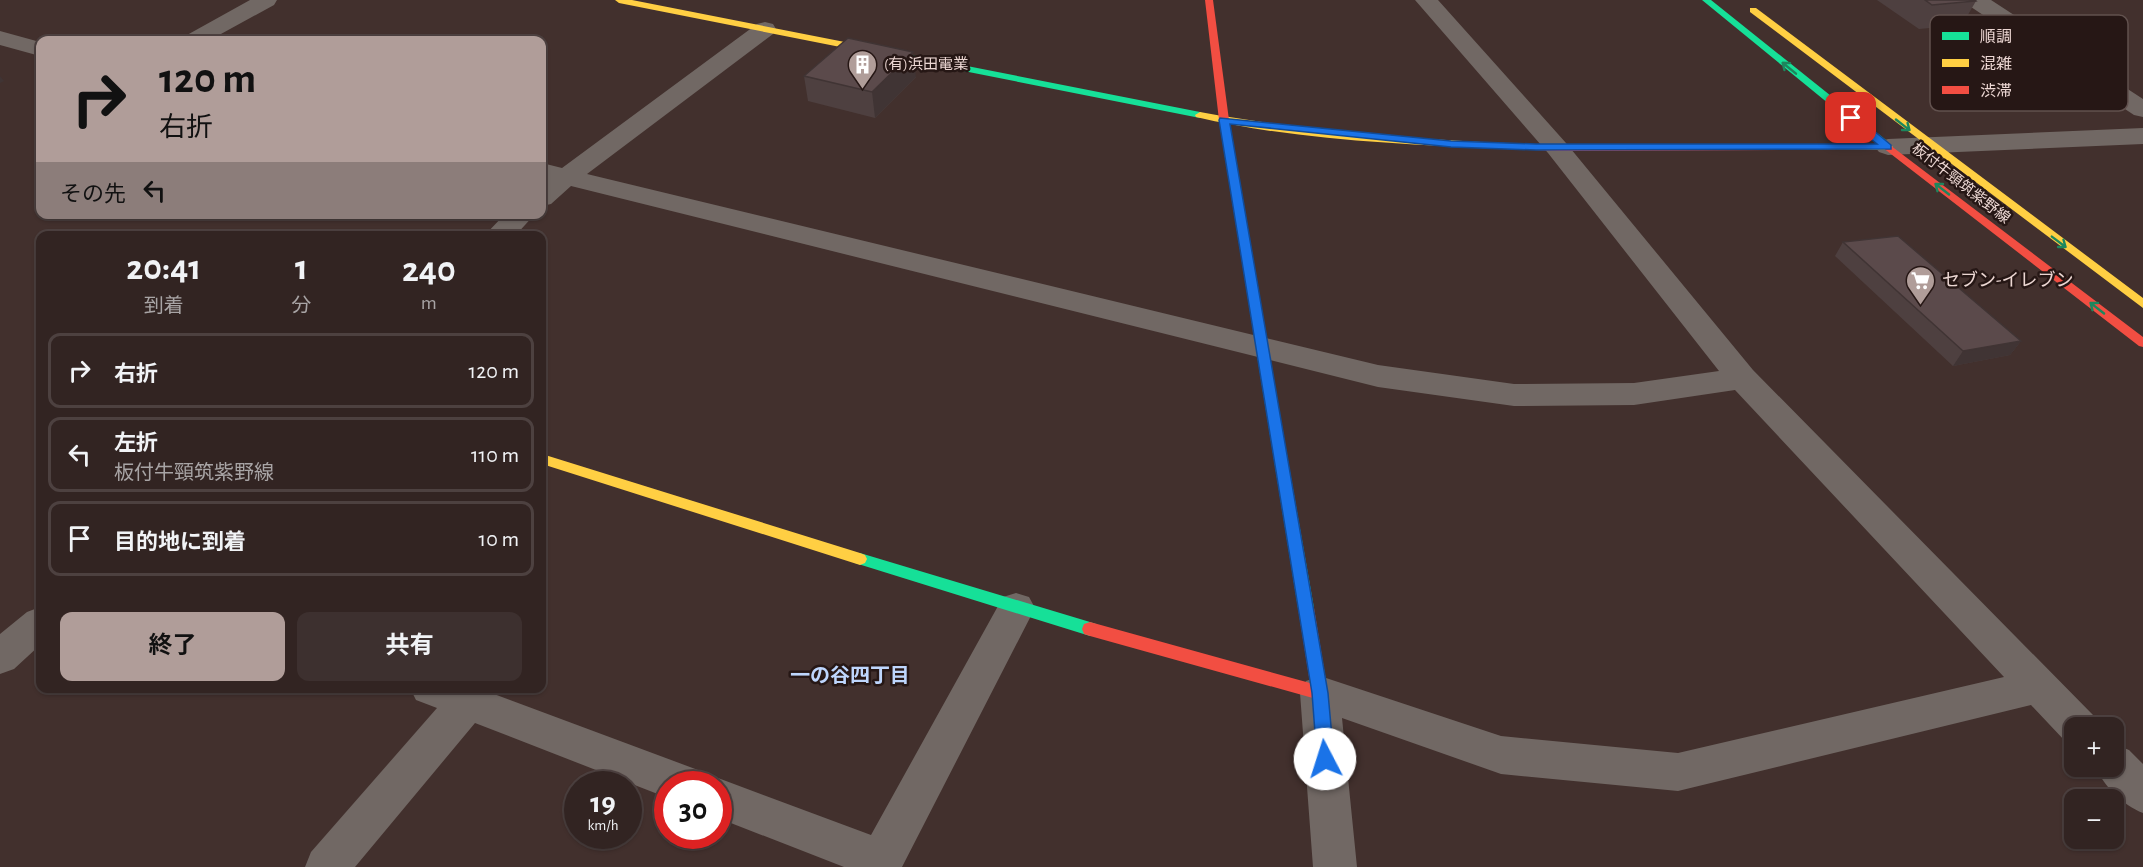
<!DOCTYPE html>
<html lang="ja">
<meta charset="utf-8">
<style>
body{margin:0;font-family:"Alegreya Sans","Noto Sans JP",sans-serif;background:#3d302f;color:#f1f3f6;height:100vh;display:flex;flex-direction:column;font-size:22px;white-space:nowrap}
*{box-sizing:border-box;margin:0}
p{font-size:20px;color:#a8a4a5}
.icon{flex:none;width:33px;height:33px;fill:none;stroke:currentColor;stroke-width:2;stroke-linecap:round;stroke-linejoin:round}
.map{position:relative;flex:1;overflow:hidden}
.drawer{position:absolute;left:36px;top:231px;width:510px;height:462px;display:flex;flex-direction:column;background:#322422;border-radius:12px;box-shadow:0 2px 4px #0004,0 0 0 2px #4d4140}
.drawer>*{flex:none}
.hud{position:absolute;left:36px;top:36px;width:510px;height:183px;border-radius:12px;box-shadow:0 2px 4px #0004,0 0 0 2px #4d4140;background:#b09d99;color:#111;overflow:hidden}
.buttons{position:absolute;left:2064px;top:717px;display:grid;gap:12px}
.buttons a{display:grid;place-items:center;width:60px;height:60px;border-radius:12px;background:#322422;box-shadow:0 2px 4px #0004,0 0 0 2px #4d4140;font-size:30px}
.speed{position:absolute;left:564px;top:771px;display:flex;gap:12px;font-size:30px;font-weight:700;text-align:center}
.speed>*{display:grid;place-content:center;width:78px;height:78px;border-radius:50%;background:#322422;box-shadow:0 2px 4px #0004,0 0 0 2px #4d4140;line-height:1}
.speed small{font-size:15px;font-weight:400}
.speed .limit{border:9px solid #d22;background:#fff;color:#111}
.pin{position:absolute;display:grid;place-items:center;width:51px;height:51px;color:#fff;margin:-26px;border-radius:12px;box-shadow:0 3px 9px #0006}
.me{position:absolute;width:66px;margin:-33px;rotate:355deg;stroke-linejoin:round;filter:drop-shadow(0 0 4px #0008)}
.turn{display:flex;align-items:center;gap:21px;height:126px;padding:0 24px;font-size:27px}
.turn .icon{width:78px;height:78px;stroke-width:2.5}
.turn b{display:block;font-size:42px;line-height:51px}
.then{display:flex;align-items:center;height:57px;padding:0 24px;background:#0003;gap:12px;font-size:22px}
.eta{display:flex;justify-content:space-evenly;align-items:center;height:102px;text-align:center}
.eta b{font-size:36px;font-weight:700;line-height:42px}
.action{display:flex;gap:12px;margin-top:auto;padding:12px 24px}
.action a{flex:1;height:69px;border-radius:12px;background:#b09d99;color:#111;font-size:24px;font-weight:700;line-height:69px;text-align:center}
.action a+a{background:#3d302f;color:#f1f3f6}
ul{padding:0;list-style:none}
li{display:flex;align-items:center;gap:18px;height:75px;margin:0 12px 9px;padding:0 12px;border:3px solid #4d4140;border-radius:12px}
li div{flex:1}
li b{display:block;font-size:22px}
li em{font-style:normal}
.map>svg:first-child{display:block}
.lines{fill:none;stroke-linecap:round;stroke-linejoin:round}
.street{fill:#716864;fill-rule:evenodd}
.fast{fill:#16e098;fill-rule:evenodd}
.slow{fill:#ffcf43;fill-rule:evenodd}
.jam{fill:#f24e42;fill-rule:evenodd}
.wall{fill:#4e4040}
.shaded-wall{fill:#403434}
.building{fill:#5b4a4b;stroke:#403434;stroke-width:1.5}
.oneway{stroke:#1d865d}
.route{fill:#1a73e8;stroke:#114b97;stroke-width:1.5}
.labels{text-anchor:middle;stroke-width:5;stroke-linejoin:round;paint-order:stroke}
.far-poi-label{font-size:15px;fill:#ecd7d3;stroke:#261715;text-anchor:start}
.far-street-label{font-size:15px;fill:#ecd7d3;stroke:#261715}
.poi-label{font-size:18px;fill:#ecd7d3;stroke:#261715;text-anchor:start}
.neighbourhood-label{font-size:20px;font-weight:bold;fill:#bed6fd;stroke:#261715}
.key{fill:#261715;stroke:#61514e;stroke-width:1.5}
.key-label{font-size:16px;fill:#ecd7d3}
</style>
<div class="map">
<svg width="2143" height="867" viewBox="0 0 2143 867">
<rect width="100%" height="100%" fill="#42302d"/>
<g class="lines">
<!-- street -->
<path class="street" d="M250,0H277L274,5L210,40H184L187,35Z
M1415,0H1438L1566,143L1753,370L2093,715L2099,728H2074V745L2065,741L2031,705L1678,791L1501,774L1342,718L1357,867H1313L1300,693L1306,681L1320,676L1501,736L1678,753L2004,677L1735,390L1634,405L1514,406L1378,387L571,186L551,204L542,206V185L547,180L542,179V163L562,168L757,24L765,22L773,24L776,29L773,34L587,174L1378,365L1514,384L1634,383L1719,371L1548,153Z
M1965,0H1991L2143,99V117L2134,115L1968,5Z
M0,31L40,42V56L0,45Z
M2143,128V144L1888,155L1879,152L1875,147L1879,142L1888,139Z
M505,214H535L515,236H484Z
M1016,593L1029,597L1035,608L902,867H844L718,818V784H668V798L475,723L355,867H305L311,852L437,708L416,700L410,688H478L698,770L704,784L718,778L871,835L1003,597Z
M40,607V645L14,669L0,674V634L27,612Z
M2114,744L2129,750L2143,764V813C2123,805 2104,787 2095,766H2114Z"/>
<!-- fast -->
<path class="fast" d="M1702,0H1711L1886,140V144H1878Z
M911,55L1200,112L1205,115L1200,118L908,60V56Z
M1259,326L1265,330L1314,608L1311,612L1306,614L1301,612L1298,608L1253,330Z
M860,553L1090,622L1096,624L1098,629L1096,634L1090,636L855,563L853,559L855,555Z"/>
<!-- slow -->
<path class="slow" d="M615,0H632L911,55L916,58L911,61L619,3Z
M1750,8H1756L2143,298V308L1750,12Z
M1200,112C1299,130 1399,138 1500,143L1505,146L1500,149C1399,144 1295,140 1196,117L1195,115Z
M1790,144H1888L1893,147L1888,150L1786,149V145Z
M542,454L860,553L865,555L867,559L865,563L860,565L542,464Z"/>
<!-- jam -->
<path class="jam" d="M1205,0H1213L1229,120L1265,330L1259,334L1253,330L1219,120Z
M1882,139L2143,337V347L2139,346L1878,144L1877,142Z
M1500,143L1557,145L1790,144L1795,147L1790,150L1557,151L1496,148V144Z
M1306,602L1311,604L1314,608L1328,693L1326,698L1320,700L1090,636L1084,634L1082,629L1084,624L1090,622L1310,683L1298,608L1301,604Z"/>
</g>
<!-- wall -->
<path class="wall" d="M1877,0H1975L1976,1L1962,25L1919,29Z
M804,76L916,77L875,118L808,101Z
M1843,242L2021,341L2010,355L1953,366L1835,256Z"/>
<!-- shaded-wall -->
<path class="shaded-wall" d="M913,52L916,77L875,118L872,92Z
M0,76L4,81L0,83Z
M2021,341L2010,355L1953,366L1963,351Z"/>
<!-- building -->
<path class="building" d="M1925,0H1975L1976,1L1932,5Z
M848,38L913,52L872,92L804,76Z
M1898,236L2021,341L1963,351L1843,242Z"/>
<!-- one-way arrows -->
<defs><path id="oneway-shaft" d="M-6 0H5M1.5-3L5.5 0L1.5 3" fill="none" stroke-width="1.6" stroke-linecap="round" stroke-linejoin="round" transform="scale(1.5)"/></defs>
<g class="oneway">
<use href="#oneway-shaft" transform="translate(1789 68) rotate(-141)"/>
<use href="#oneway-shaft" transform="translate(1903 125) rotate(38)"/>
<use href="#oneway-shaft" transform="translate(1942 189) rotate(-142)"/>
<use href="#oneway-shaft" transform="translate(2059 242) rotate(37)"/>
<use href="#oneway-shaft" transform="translate(2097 308) rotate(-142)"/>
</g>
<!-- route -->
<path class="route" d="M1848,115H1855L1891,145V149L1536,150L1451,147L1230,124L1328,693L1334,759L1331,764L1325,766L1319,764L1317,759L1312,693L1219,120L1220,118L1451,141L1536,144H1877L1848,120Z"/>
<!-- icons -->
<defs>
<symbol id="building-pin" viewBox="-11 -11 22 30"><path d="M0 17L-7.5 6A9.5 9.5 0 1 1 7.5 6Z" fill="#b09d99" stroke="#261715"/><path d="M-4-6H4V6H1V3H-1V6H-4ZM-2.5-4.3h1.7v1.8h-1.7ZM.8-4.3h1.7v1.8H.8ZM-2.5-1h1.7V.8h-1.7ZM.8-1h1.7V.8H.8Z" fill="#fff"/></symbol>
<symbol id="supermarket-pin" viewBox="-11 -11 22 30"><path d="M0 17L-7.5 6A9.5 9.5 0 1 1 7.5 6Z" fill="#b09d99" stroke="#261715"/><path d="M-6-5.5h2.5l.6 2H6L4.5 2H-2.5L-4.4-4H-6ZM-1.5 3.2a1.3 1.3 0 1 0 .1 0ZM3 3.2a1.3 1.3 0 1 0 .1 0Z" fill="#fff"/></symbol>
</defs>
<g fill-rule="evenodd">
<use href="#building-pin" x="846" y="48" width="33" height="45"/>
<use href="#supermarket-pin" x="1904" y="264" width="33" height="45"/>
</g>
<g class="labels">
<!-- far-poi labels -->
<g class="far-poi-label">
<text x="884" y="69">(有)浜田電業</text>
</g>
<!-- far-street labels -->
<g class="far-street-label">
<text transform="translate(1961 183) rotate(38)" y="5">板付牛頸筑紫野線</text>
</g>
<!-- poi labels -->
<g class="poi-label">
<text x="1942" y="286">セブン-イレブン</text>
</g>
<!-- neighbourhood labels -->
<g class="neighbourhood-label">
<text x="850" y="682">一の谷四丁目</text>
</g>
</g>
<!-- legend -->
<rect x="1930" y="15" width="198" height="96" rx="9" class="key"/>
<rect x="1942" y="32" width="27" height="8" fill="#16e098"/>
<rect x="1942" y="59" width="27" height="8" fill="#ffcf43"/>
<rect x="1942" y="86" width="27" height="8" fill="#f24e42"/>
<g class="key-label">
<text x="1980" y="42">順調</text>
<text x="1980" y="69">混雑</text>
<text x="1980" y="96">渋滞</text>
</g>
</svg>
<div class="buttons">
<a>+</a>
<a>−</a>
</div>
<div class="speed"><div>19<small>km/h</small></div><div class="limit">30</div></div>
<div class="pin" style="left:1851px;top:118px;background:#d93025"><svg class="icon" aria-label="arrive" viewBox="0 0 24 24"><path d="M6 21V4h12l-3 4 3 4H6"/></svg></div>
<svg class="me" style="left:1325px;top:759px" viewBox="-20 -20 40 40"><circle r="19" fill="#fff"/><path d="M0-13L10 11 0 6-10 11z" fill="#1a73e8"/></svg>
<div class="hud">
<div class="turn"><svg class="icon" aria-label="right" viewBox="0 0 24 24"><path d="M7 20v-9h11M14 6l5 5-5 5"/></svg><div><b>120 m</b>右折</div></div>
<div class="then">その先<svg class="icon" aria-label="left" viewBox="0 0 24 24"><path d="M17 20v-9H6M10 6l-5 5 5 5"/></svg></div>
</div>
<section class="drawer">
<div class="eta">
<div><b>20:41</b><p>到着</p></div>
<div><b>1</b><p>分</p></div>
<div><b>240</b><p>m</p></div>
</div>
<ul>
<li><svg class="icon" aria-label="right" viewBox="0 0 24 24"><path d="M7 20v-9h11M14 6l5 5-5 5"/></svg><div><b>右折</b></div><em>120 m</em></li>
<li><svg class="icon" aria-label="left" viewBox="0 0 24 24"><path d="M17 20v-9H6M10 6l-5 5 5 5"/></svg><div><b>左折</b><p>板付牛頸筑紫野線</p></div><em>110 m</em></li>
<li><svg class="icon" aria-label="arrive" viewBox="0 0 24 24"><path d="M6 21V4h12l-3 4 3 4H6"/></svg><div><b>目的地に到着</b></div><em>10 m</em></li>
</ul>
<div class="action"><a>終了</a><a>共有</a></div>
</section>
</div>
